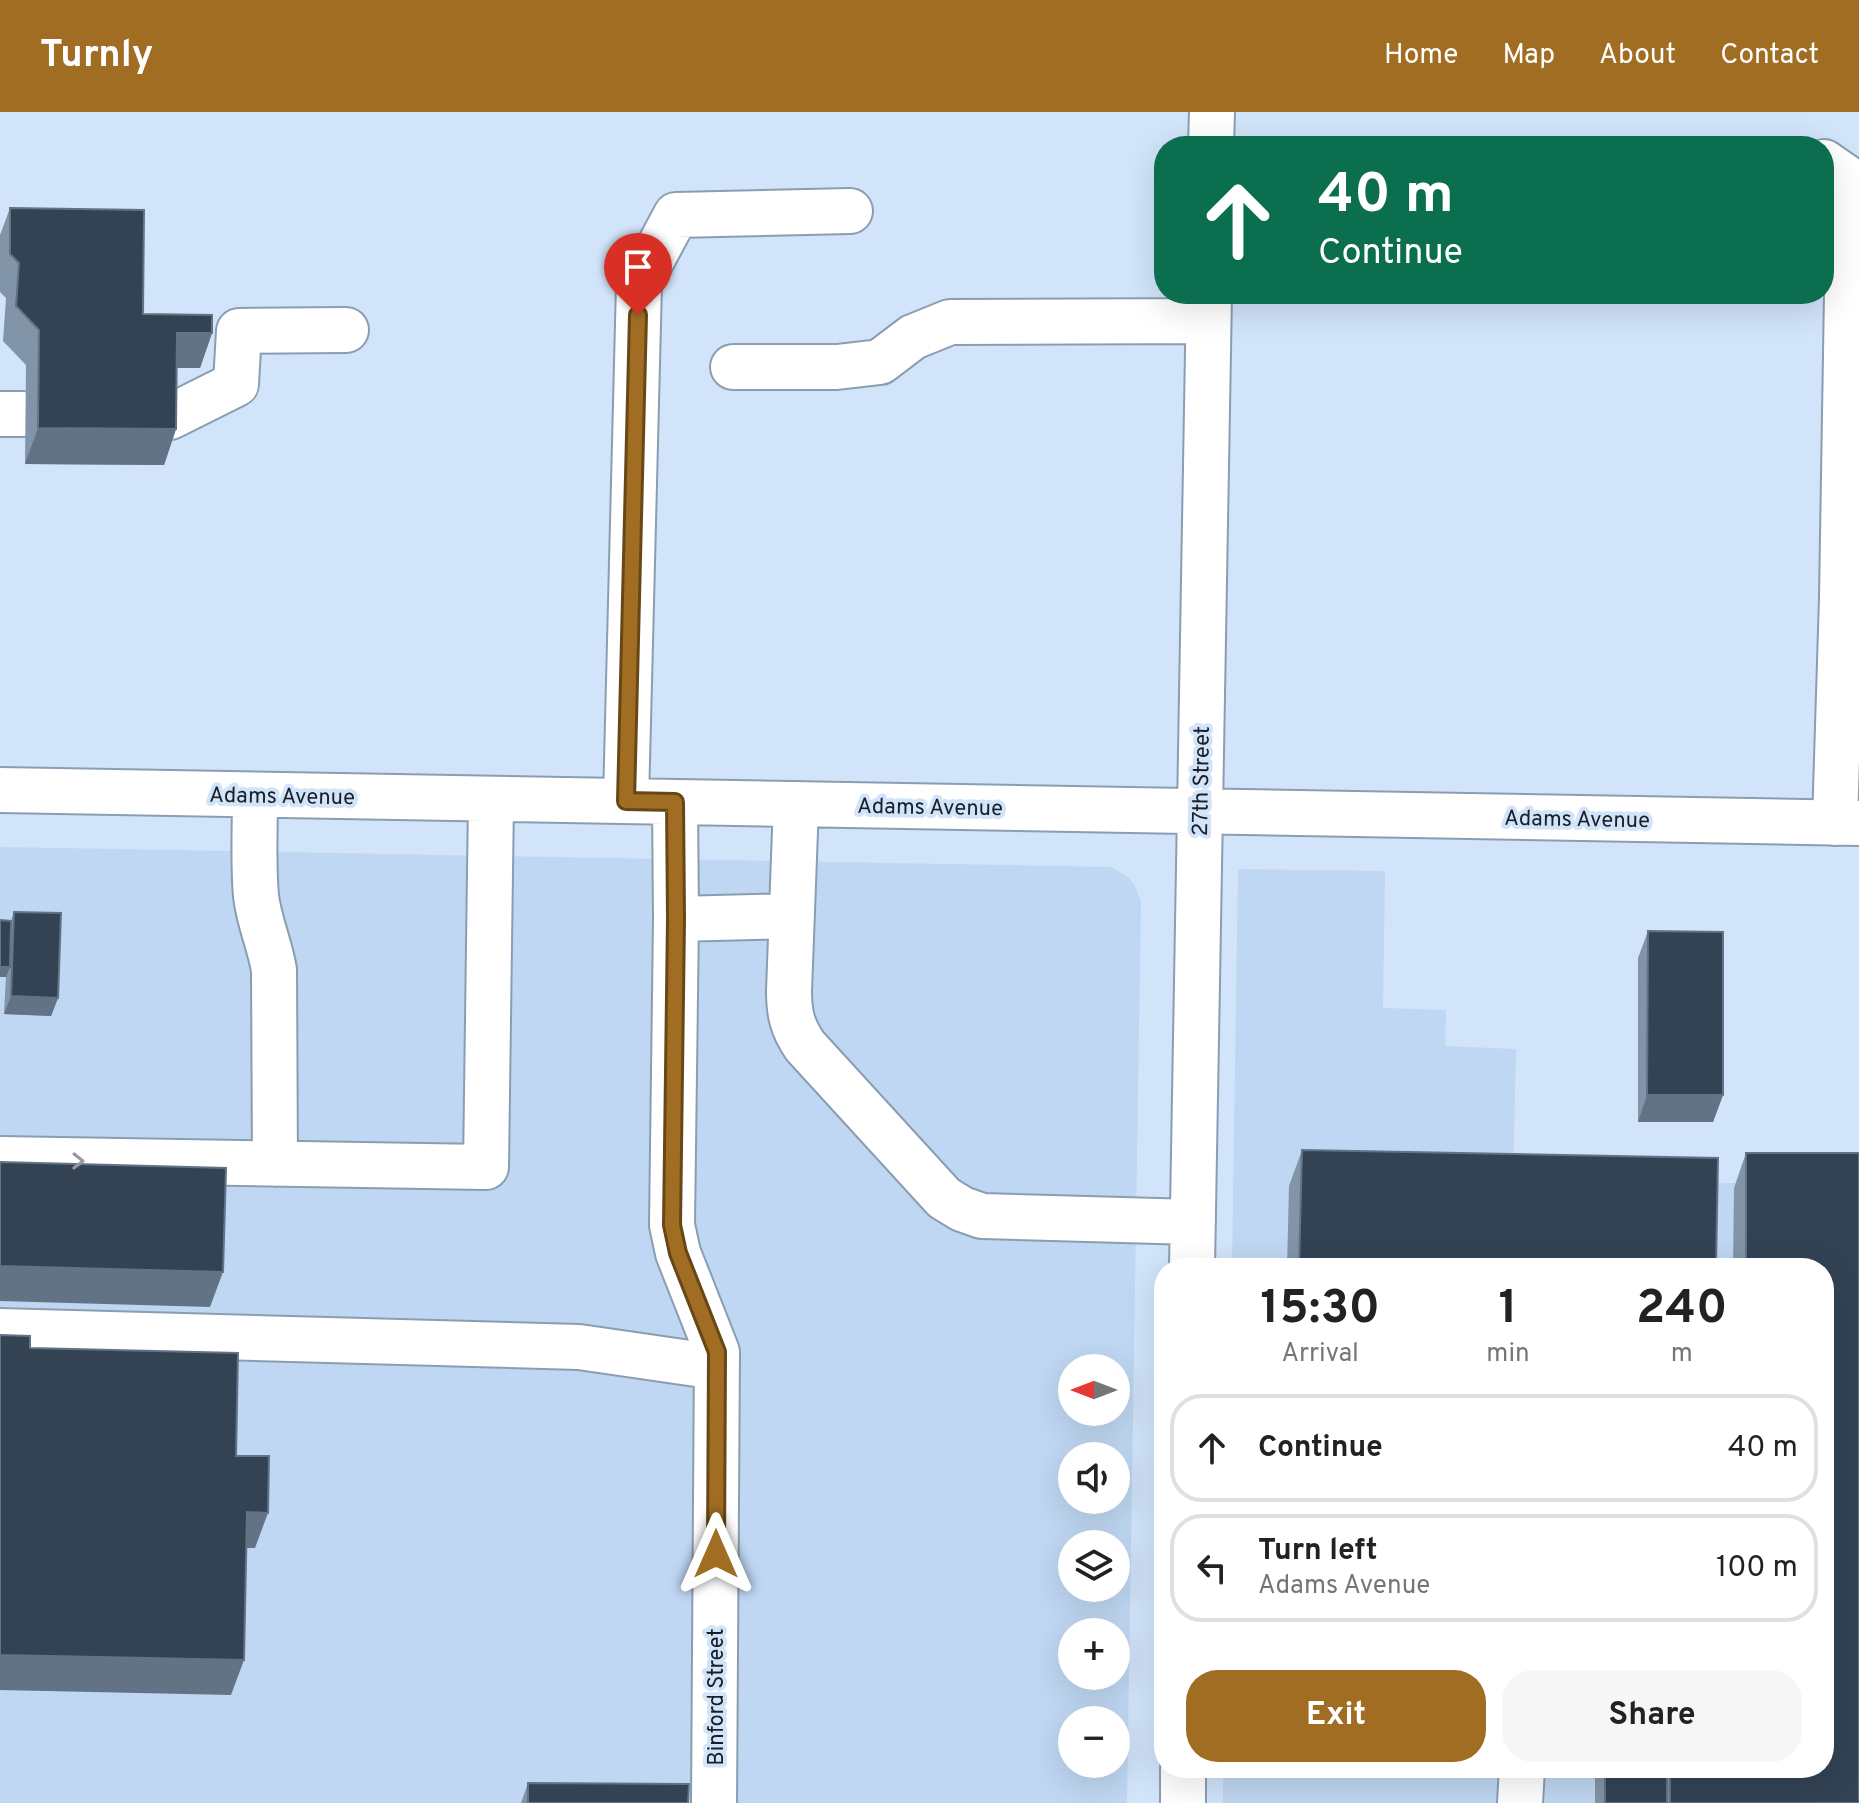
<!DOCTYPE html>
<meta charset="utf-8">
<style>
body{margin:0;font-family:Overpass,sans-serif;background:#f6f6f6;color:#222;height:100vh;display:flex;flex-direction:column;font-size:30px;white-space:nowrap}
*{box-sizing:border-box;margin:0}
p{font-size:26px;color:#767676}
.icon{flex:none;width:44px;height:44px;fill:none;stroke:currentColor;stroke-width:2;stroke-linecap:round;stroke-linejoin:round}
.map{position:relative;flex:1;overflow:hidden}
.details{position:absolute;left:1154px;top:1146px;width:680px;height:520px;display:flex;flex-direction:column;background:#fff;border-radius:32px;box-shadow:0 8px 32px #0002}
.details>*{flex:none}
.banner{position:absolute;left:1154px;top:24px;width:680px;height:168px;border-radius:32px;box-shadow:0 8px 32px #0002;background:#0b6e4f;color:#fff;overflow:hidden}
.needle{width:52px;rotate:270deg}
.tools{position:absolute;left:1058px;top:1242px;display:grid;gap:16px}
.tools a{display:grid;place-items:center;width:72px;height:72px;border-radius:50%;background:#fff;box-shadow:0 8px 32px #0002;font-size:40px}
.pin{position:absolute;display:grid;place-items:center;width:68px;height:68px;color:#fff;margin:-82px -34px;border-radius:50% 50% 50% 0;rotate:-45deg;box-shadow:0 0 8px #0007}
.pin .icon{rotate:45deg}
.me{position:absolute;width:88px;margin:-44px;rotate:0deg;stroke-linejoin:round;filter:drop-shadow(0 0 6px #0008)}
.turn{display:flex;align-items:center;gap:28px;height:168px;padding:0 32px;font-size:36px}
.turn .icon{width:104px;height:104px;stroke-width:2.5}
.turn b{display:block;font-size:56px;line-height:68px}
.eta{display:flex;justify-content:space-evenly;align-items:center;height:136px;text-align:center}
.eta b{font-size:48px;font-weight:700;line-height:56px}
.cta{display:flex;gap:16px;margin-top:auto;padding:16px 32px}
.cta a{flex:1;height:92px;border-radius:32px;background:#a06d23;color:#fff;font-size:32px;font-weight:700;line-height:92px;text-align:center}
.cta a+a{background:#f6f6f6;color:#222}
ul{padding:0;list-style:none}
li{display:flex;align-items:center;gap:24px;height:108px;margin:0 16px 12px;padding:0 16px;border:4px solid #e0e0e0;border-radius:32px}
li div{flex:1}
li b{display:block;font-size:30px}
li em{font-style:normal}
header{display:flex;align-items:center;gap:48px;box-sizing:border-box;height:112px;padding:0 40px;background:#a06d23;color:#fff}
header strong{font-size:38px}
nav{display:flex;gap:44px;margin-inline-start:auto;font-size:28px}
.map>svg:first-child{display:block}
.built{fill:#bfd7f2;fill-rule:evenodd}
.lines{fill:none;stroke-linecap:round;stroke-linejoin:round}
.minor-casing{stroke:#8b9db0;stroke-width:48}
.minor{stroke:#fff;stroke-width:44}
.wall{fill:#8294a7}
.shaded-wall{fill:#627386}
.building{fill:#334354;stroke:#627386;stroke-width:2}
.oneway{stroke:#979a9d}
.route-casing{stroke:#684717;stroke-width:20}
.route{stroke:#a06d23;stroke-width:14}
.labels{text-anchor:middle;stroke-width:8;stroke-linejoin:round;paint-order:stroke}
.street-label{font-size:22px;fill:#181f26;stroke:#d1e4fa}
</style>
<header>
<strong>Turnly</strong>
<nav><a>Home</a><a>Map</a><a>About</a><a>Contact</a></nav>
</header>
<div class="map">
<svg width="1859" height="1691" viewBox="0 0 1859 1691">
<rect width="100%" height="100%" fill="#d1e4fa"/>
<!-- built -->
<path class="built" d="M0,735L1111,755L1128,765L1134,772L1141,789L1127,1691H0ZM1072,1256H1116V1300H1072ZM1072,1344H1116V1388H1072ZM1072,1432H1116V1476H1072ZM1072,1520H1116V1564H1072ZM1072,1608H1116V1652H1072Z
M1238,757L1385,759L1383,896L1446,898L1445,934L1516,937L1513,1071H1851L1859,1236V1691H1223V1656H1824V1156H1232Z"/>
<g class="lines">
<defs>
<path id="minor" d="M1211,34L1212,0
M1824,50L1847,66L1848,121L1842,486L1835,711
M733,255H837L880,250L913,225L950,210L1208,209
M0,302H23
M170,305L236,272L239,219L346,218
M0,678L1859,711
M255,683C255,716 253,751 256,784C259,810 270,833 274,858L275,1052
M626,689L639,172L676,103L850,99
M675,690L676,807L792,804
M796,692L789,879C789,901 792,915 805,934L944,1086L962,1097L982,1104L1193,1110
M676,807L672,1113L678,1141L717,1240L714,1691
M0,1047L486,1055L491,687
M1192,1156L1209,182
M0,1219L579,1235L717,1255
M1183,1691V1656
M1520,1691L1522,1656"/>
</defs>
<!-- minor casing -->
<use href="#minor" class="minor-casing"/>
<!-- minor -->
<use href="#minor" class="minor"/>
</g>
<!-- wall -->
<path class="wall" d="M10,96L143,202L212,221L200,256H177L176,317L164,353L25,352L26,253L3,229L6,186L0,180V123Z
M14,800L58,886L51,904L4,902L6,865H0V808L11,809Z
M1648,819L1723,983L1713,1010H1638V846Z
M1302,1038L1716,1156H1287L1289,1074Z
M1746,1041L1858,1205L1859,1691H1595V1656H1824V1156H1733L1734,1076Z
M528,1671L688,1691H521Z"/>
<!-- shaded-wall -->
<path class="shaded-wall" d="M177,221H212L200,256H164Z
M38,316L176,317L164,353L25,352Z
M0,855H10L6,865H0Z
M11,884L58,886L51,904L4,902Z
M1647,983H1723L1713,1010H1638Z
M0,1154L223,1160L210,1195L0,1189Z
M247,1400L268,1401L255,1436H234Z
M0,1543L244,1548L231,1583L0,1578Z"/>
<!-- building -->
<path class="building" d="M10,96L144,98L143,202L212,203V221H177L176,317L38,316L39,218L16,194L19,151L10,142Z
M14,800L61,801L58,886L11,884Z
M0,808L11,809L10,855H0Z
M1648,819L1723,820V983H1647Z
M1302,1038L1718,1046L1716,1156H1299Z
M1746,1041H1859V1691H1670V1656H1824V1156H1746Z
M0,1050L226,1056L223,1160L0,1154Z
M0,1223L30,1224V1236L238,1241L236,1344H269L268,1401L247,1400L244,1548L0,1543Z
M1605,1656H1667V1691H1605Z
M528,1671L689,1672L688,1691H528Z"/>
<!-- one-way arrows -->
<defs><path id="oneway-chevron" d="M-2-3.5L2.5 0L-2 3.5" fill="none" stroke-width="1.6" stroke-linecap="round" stroke-linejoin="round" transform="scale(2)"/></defs>
<use class="oneway" href="#oneway-chevron" transform="translate(78 1049) rotate(1)"/>
<g class="lines">
<defs>
<path id="route" d="M638,203L626,689L675,690L676,807L672,1113L678,1141L717,1240L716,1442"/>
</defs>
<!-- route casing -->
<use href="#route" class="route-casing"/>
<!-- route -->
<use href="#route" class="route"/>
</g>
<g class="labels">
<!-- street labels -->
<g class="street-label">
<text transform="translate(1200 669) rotate(-89)" y="8">27th Street</text>
<text transform="translate(282 683) rotate(1)" y="8">Adams Avenue</text>
<text transform="translate(930 694) rotate(1)" y="8">Adams Avenue</text>
<text transform="translate(1577 706) rotate(1)" y="8">Adams Avenue</text>
<text transform="translate(715 1585) rotate(-90)" y="8">Binford Street</text>
</g>
</g>
</svg>
<div class="tools">
<a><svg class="needle" viewBox="-14 -14 28 28"><path d="M0-13l5 13h-10z" fill="#e53935"/><path d="M0 13l5-13h-10z" fill="#767676"/></svg></a>
<a><svg class="icon" aria-label="sound" viewBox="0 0 24 24"><path d="M4 9h4l5-4v14l-5-4H4zM17 9q2 3 0 6"/></svg></a>
<a><svg class="icon" aria-label="layers" viewBox="0 0 24 24"><path d="M12 4l9 5-9 5-9-5zM3 14l9 5 9-5"/></svg></a>
<a>+</a>
<a>−</a>
</div>
<div class="pin" style="left:638px;top:203px;background:#d93025"><svg class="icon" aria-label="arrive" viewBox="0 0 24 24"><path d="M6 21V4h12l-3 4 3 4H6"/></svg></div>
<svg class="me" style="left:716px;top:1442px" viewBox="-20 -20 40 40"><path d="M0-17L14 15 0 8-14 15z" fill="#a06d23" stroke="#fff" stroke-width="4"/></svg>
<div class="banner">
<div class="turn"><svg class="icon" aria-label="ahead" viewBox="0 0 24 24"><path d="M12 20V5M6 11l6-6 6 6"/></svg><div><b>40 m</b>Continue</div></div>
</div>
<section class="details">
<div class="eta">
<div><b>15:30</b><p>Arrival</p></div>
<div><b>1</b><p>min</p></div>
<div><b>240</b><p>m</p></div>
</div>
<ul>
<li><svg class="icon" aria-label="ahead" viewBox="0 0 24 24"><path d="M12 20V5M6 11l6-6 6 6"/></svg><div><b>Continue</b></div><em>40 m</em></li>
<li><svg class="icon" aria-label="left" viewBox="0 0 24 24"><path d="M17 20v-9H6M10 6l-5 5 5 5"/></svg><div><b>Turn left</b><p>Adams Avenue</p></div><em>100 m</em></li>
</ul>
<div class="cta"><a>Exit</a><a>Share</a></div>
</section>
</div>
